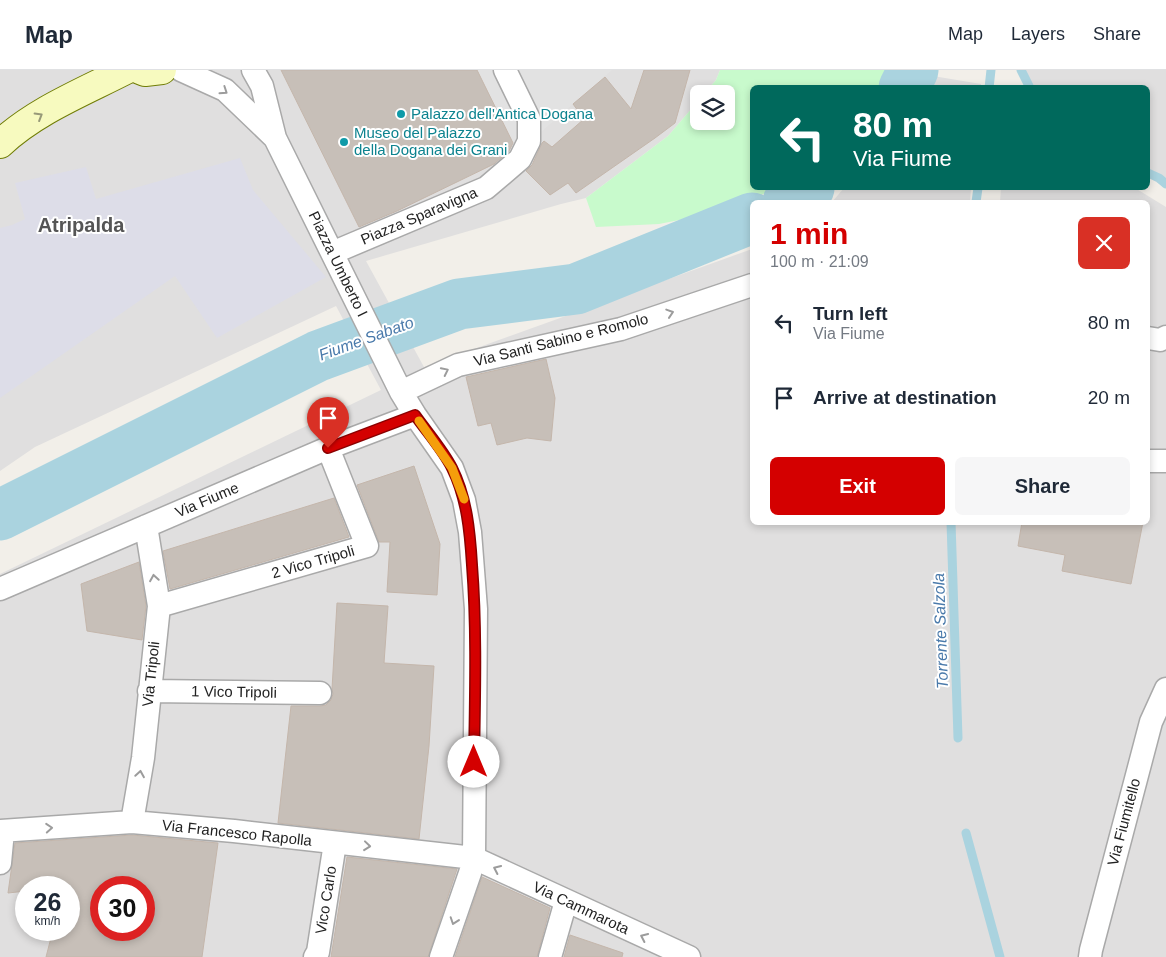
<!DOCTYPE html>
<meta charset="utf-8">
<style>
body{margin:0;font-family:Helvetica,sans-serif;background:#f6f6f7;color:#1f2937;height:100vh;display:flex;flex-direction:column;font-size:19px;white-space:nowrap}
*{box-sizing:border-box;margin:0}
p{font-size:16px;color:#747a83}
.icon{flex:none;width:28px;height:28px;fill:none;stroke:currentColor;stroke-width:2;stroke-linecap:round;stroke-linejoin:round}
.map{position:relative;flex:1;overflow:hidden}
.sheet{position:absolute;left:750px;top:130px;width:400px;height:325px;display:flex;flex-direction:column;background:#fff;border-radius:8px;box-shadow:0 2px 8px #0003}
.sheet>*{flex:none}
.hud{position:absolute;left:750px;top:15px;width:400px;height:105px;border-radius:8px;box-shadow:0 2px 8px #0003;background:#00695c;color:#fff;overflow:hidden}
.controls{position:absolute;left:690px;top:15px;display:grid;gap:10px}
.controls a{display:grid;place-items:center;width:45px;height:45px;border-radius:8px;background:#fff;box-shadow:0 2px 8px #0003;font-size:25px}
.speed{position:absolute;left:15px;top:806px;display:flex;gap:10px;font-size:25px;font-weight:700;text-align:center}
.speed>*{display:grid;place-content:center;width:65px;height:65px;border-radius:50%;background:#fff;box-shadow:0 2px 8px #0003;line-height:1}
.speed small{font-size:12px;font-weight:400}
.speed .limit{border:8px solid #d22;background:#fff;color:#111}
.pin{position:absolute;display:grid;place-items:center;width:42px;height:42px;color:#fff;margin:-51px -21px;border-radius:50% 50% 50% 0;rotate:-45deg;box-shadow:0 0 5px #0007}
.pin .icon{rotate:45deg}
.me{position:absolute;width:55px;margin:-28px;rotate:0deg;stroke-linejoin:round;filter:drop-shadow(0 0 4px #0008)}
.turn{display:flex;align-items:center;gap:18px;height:105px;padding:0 20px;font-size:22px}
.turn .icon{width:65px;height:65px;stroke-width:2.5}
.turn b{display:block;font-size:35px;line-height:42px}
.round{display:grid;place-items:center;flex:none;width:52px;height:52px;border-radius:8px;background:#f6f6f7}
.overview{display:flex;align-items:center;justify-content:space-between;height:85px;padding:0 20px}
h1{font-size:30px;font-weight:800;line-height:38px;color:#d40000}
.button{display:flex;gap:10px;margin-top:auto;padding:10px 20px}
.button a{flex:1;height:58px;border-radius:8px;background:#d40000;color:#fff;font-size:20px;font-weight:800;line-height:58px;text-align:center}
.button a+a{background:#f6f6f7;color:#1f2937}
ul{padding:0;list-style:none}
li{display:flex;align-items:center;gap:15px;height:75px;padding:0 20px}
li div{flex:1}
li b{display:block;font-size:19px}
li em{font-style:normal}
header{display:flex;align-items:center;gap:30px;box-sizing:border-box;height:70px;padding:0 25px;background:#fff;border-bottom:1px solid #e0e1e3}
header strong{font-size:24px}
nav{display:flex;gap:28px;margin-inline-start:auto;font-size:18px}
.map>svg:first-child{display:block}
.residential{fill:#e0dfdf;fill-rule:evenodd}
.park{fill:#c8facc}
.parking{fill:#e2e2e2}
.plaza{fill:#dddde8}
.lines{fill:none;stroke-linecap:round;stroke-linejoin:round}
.stream{stroke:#aad3df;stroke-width:9}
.river{stroke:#aad3df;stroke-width:51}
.building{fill:#c7bfb8;stroke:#c4b6ab;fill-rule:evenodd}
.street-casing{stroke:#a9a9a9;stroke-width:25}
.secondary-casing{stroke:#707d05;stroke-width:30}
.street{stroke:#fff;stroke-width:22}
.secondary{stroke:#f7fabf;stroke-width:28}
.oneway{stroke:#9c9c9c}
.oneway2{stroke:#979978}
.route-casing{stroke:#8a0000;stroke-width:12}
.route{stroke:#d40000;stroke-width:9}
.slow{stroke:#f59e0b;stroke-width:9}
.culture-dot{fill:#0f9aa8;stroke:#fff;stroke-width:2}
.labels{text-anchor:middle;stroke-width:4;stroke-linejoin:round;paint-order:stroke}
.culture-label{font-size:15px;fill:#0d838f;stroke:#fff;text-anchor:start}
.street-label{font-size:15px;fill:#222;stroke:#fff}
.water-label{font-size:16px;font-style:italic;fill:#4a7aab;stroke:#fff}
.district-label{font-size:20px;font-weight:bold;fill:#555;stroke:#fff}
</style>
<header>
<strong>Map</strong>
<nav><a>Map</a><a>Layers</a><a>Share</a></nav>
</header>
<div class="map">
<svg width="1166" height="887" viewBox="0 0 1166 887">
<rect width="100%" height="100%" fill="#f2efe9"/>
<!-- residential -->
<path class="residential" d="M0,0H720L716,10L704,24H699V30L668,66L586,128L561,134L366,191L424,297L752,179V452H1148V132H1000L1001,118H1135L1166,137V887H0V504L381,320L336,236L35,377L0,401ZM26,818H69V860H26ZM101,818H144V860H101Z
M1025,0H1166V118L1148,107V18L1032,17Z
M933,6L981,14V17H924Z
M844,118H971L970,132H832Z"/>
<!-- park -->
<path class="park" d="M720,0H886L879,17L752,18V118H778L776,119L715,143L659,154L596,157L586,128L668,66L699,30V51H726V24H704L716,10Z"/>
<!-- parking -->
<path class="parking" d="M477,0H612L518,82Z"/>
<!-- plaza -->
<path class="plaza" d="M240,88L253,120L326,207L217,268L175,206L0,328V158L12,155L25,149L15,113L86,97L96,129Z"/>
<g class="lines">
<!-- stream -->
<path class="stream" d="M1021,0L1030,18
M989,18L991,0
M1148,103L1159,108L1166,114
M976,132L978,118
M951,452L958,668
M966,763L1000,887"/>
<!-- river -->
<path class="river" d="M904,18L913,0
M788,132L809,118
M0,445L318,286L459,234L576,219L752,148"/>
</g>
<!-- building -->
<path class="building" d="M281,0H477L513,73L509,81L494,94L397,141L359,157Z
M644,0H690L675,53L655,68L576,123L568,113L550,125L526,101L532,95L542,73L544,71L552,77L584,49L573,34L605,7L631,39Z
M546,289L555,328L551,371L527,368L497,375L491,353L478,356L466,307Z
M414,396L440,474L437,525L387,522L390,472H379L357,415Z
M334,428L349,467L170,519L163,481Z
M1022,452H1143L1131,514L1062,501L1065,485L1018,476Z
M139,492L146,536L142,570L87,561L81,514Z
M337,533L388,536L384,593L434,596L429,676L419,769L278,753L291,636H320L326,635L331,630L333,624L332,619Z
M132,765L218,773L202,887H46L53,860H69V818H26V821L8,823L15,773ZM101,818H144V860H101Z
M347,787L457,799L428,887H331Z
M482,807L550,838L537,887H455Z
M570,865L623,883L622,887H564Z"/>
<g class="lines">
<defs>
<path id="street" d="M181,0L225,20L275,68
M253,0L262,16L275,68L401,322L415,345L452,398L464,430L470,462L476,539L474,788L470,803L441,887
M332,183L486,118L520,89L529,71V49L505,0
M1148,268L1160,270L1166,267
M401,322L458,295L621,259L752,215
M1148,391H1166
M0,519L328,378L415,345
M159,536L367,476L328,378
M149,621L320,623
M132,752L143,688L159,536L146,456
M0,761L132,752L234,761L474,788L689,887
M0,793L3,761
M315,887L318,882L335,773
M550,887L566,831
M1090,887L1091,880L1151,652L1166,619"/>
<path id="secondary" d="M140,0L145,2L162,0
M0,74C35,41 83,22 126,0"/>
</defs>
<!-- street casing -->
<use href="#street" class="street-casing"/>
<!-- secondary casing -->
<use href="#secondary" class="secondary-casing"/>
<!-- street -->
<use href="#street" class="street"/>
<!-- secondary -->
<use href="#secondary" class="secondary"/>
</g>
<!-- one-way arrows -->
<defs><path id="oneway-chevron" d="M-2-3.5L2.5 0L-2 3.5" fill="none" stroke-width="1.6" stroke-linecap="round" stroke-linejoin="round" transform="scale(1.25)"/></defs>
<g class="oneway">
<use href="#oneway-chevron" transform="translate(224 21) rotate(34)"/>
<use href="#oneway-chevron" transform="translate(670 243) rotate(-18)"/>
<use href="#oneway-chevron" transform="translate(445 301) rotate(-26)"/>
<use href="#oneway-chevron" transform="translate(154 508) rotate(-99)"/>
<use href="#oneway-chevron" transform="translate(140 704) rotate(-81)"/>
<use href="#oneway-chevron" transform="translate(49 758) rotate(-4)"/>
<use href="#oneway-chevron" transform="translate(367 776) rotate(6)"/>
<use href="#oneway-chevron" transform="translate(497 799) rotate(-155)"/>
<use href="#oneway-chevron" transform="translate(454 851) rotate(109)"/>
<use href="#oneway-chevron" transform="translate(644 867) rotate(-155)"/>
</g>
<use class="oneway2" href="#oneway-chevron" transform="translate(39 46) rotate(-31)"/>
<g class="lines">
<defs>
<path id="route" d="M328,378L415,345C427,362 443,380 452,398C467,428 470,462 472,495C477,560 475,627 474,692"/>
</defs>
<!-- route casing -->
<use href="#route" class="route-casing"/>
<!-- route -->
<use href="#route" class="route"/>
<!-- slow -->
<path class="slow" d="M419,351L452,398L464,429"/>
</g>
<!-- markers -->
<g class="culture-dot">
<circle cx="401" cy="44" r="5"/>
<circle cx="344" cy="72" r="5"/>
</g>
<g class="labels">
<!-- culture labels -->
<g class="culture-label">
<text x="411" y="49">Palazzo dell'Antica Dogana</text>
<text x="354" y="68">Museo del Palazzo<tspan x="354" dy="17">della Dogana dei Grani</tspan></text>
</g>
<!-- street labels -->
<g class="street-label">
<text transform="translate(419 146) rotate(-23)" y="5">Piazza Sparavigna</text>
<text transform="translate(338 194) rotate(64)" y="5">Piazza Umberto I</text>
<text transform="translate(561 270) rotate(-14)" y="5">Via Santi Sabino e Romolo</text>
<text transform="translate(207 430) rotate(-23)" y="5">Via Fiume</text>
<text transform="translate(313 492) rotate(-16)" y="5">2 Vico Tripoli</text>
<text transform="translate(151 604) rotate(-84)" y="5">Via Tripoli</text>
<text transform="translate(234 622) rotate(1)" y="5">1 Vico Tripoli</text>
<text transform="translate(1124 752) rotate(-75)" y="5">Via Fiumitello</text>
<text transform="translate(237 763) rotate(6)" y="5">Via Francesco Rapolla</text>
<text transform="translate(326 830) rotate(-81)" y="5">Vico Carlo</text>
<text transform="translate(581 838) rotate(25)" y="5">Via Cammarota</text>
</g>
<!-- water labels -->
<g class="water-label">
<text transform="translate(366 268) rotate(-20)" y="6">Fiume Sabato</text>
<text transform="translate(940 561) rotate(-92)" y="6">Torrente Salzola</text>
</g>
<!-- district labels -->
<g class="district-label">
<text x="81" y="162">Atripalda</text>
</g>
</g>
</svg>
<div class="controls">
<a><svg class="icon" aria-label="layers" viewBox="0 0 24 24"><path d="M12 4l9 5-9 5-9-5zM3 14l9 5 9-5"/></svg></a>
</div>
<div class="speed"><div>26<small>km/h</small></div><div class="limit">30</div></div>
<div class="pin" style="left:328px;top:378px;background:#d93025"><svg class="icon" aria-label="arrive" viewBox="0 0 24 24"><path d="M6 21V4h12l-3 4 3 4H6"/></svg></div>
<svg class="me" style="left:474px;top:692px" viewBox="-20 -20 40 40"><circle r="19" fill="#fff"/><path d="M0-13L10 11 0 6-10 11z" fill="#d40000"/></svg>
<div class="hud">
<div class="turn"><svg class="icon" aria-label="left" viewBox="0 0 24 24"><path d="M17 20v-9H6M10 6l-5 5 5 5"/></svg><div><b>80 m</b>Via Fiume</div></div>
</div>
<section class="sheet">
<div class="overview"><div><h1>1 min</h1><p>100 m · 21:09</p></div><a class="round" style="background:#d93025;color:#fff"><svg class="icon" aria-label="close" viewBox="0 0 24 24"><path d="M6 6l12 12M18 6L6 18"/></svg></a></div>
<ul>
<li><svg class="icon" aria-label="left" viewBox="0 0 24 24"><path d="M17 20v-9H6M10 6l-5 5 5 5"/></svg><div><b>Turn left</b><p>Via Fiume</p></div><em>80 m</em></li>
<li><svg class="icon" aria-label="arrive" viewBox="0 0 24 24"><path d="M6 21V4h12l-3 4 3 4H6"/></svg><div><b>Arrive at destination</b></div><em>20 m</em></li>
</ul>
<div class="button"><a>Exit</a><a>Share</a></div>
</section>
</div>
